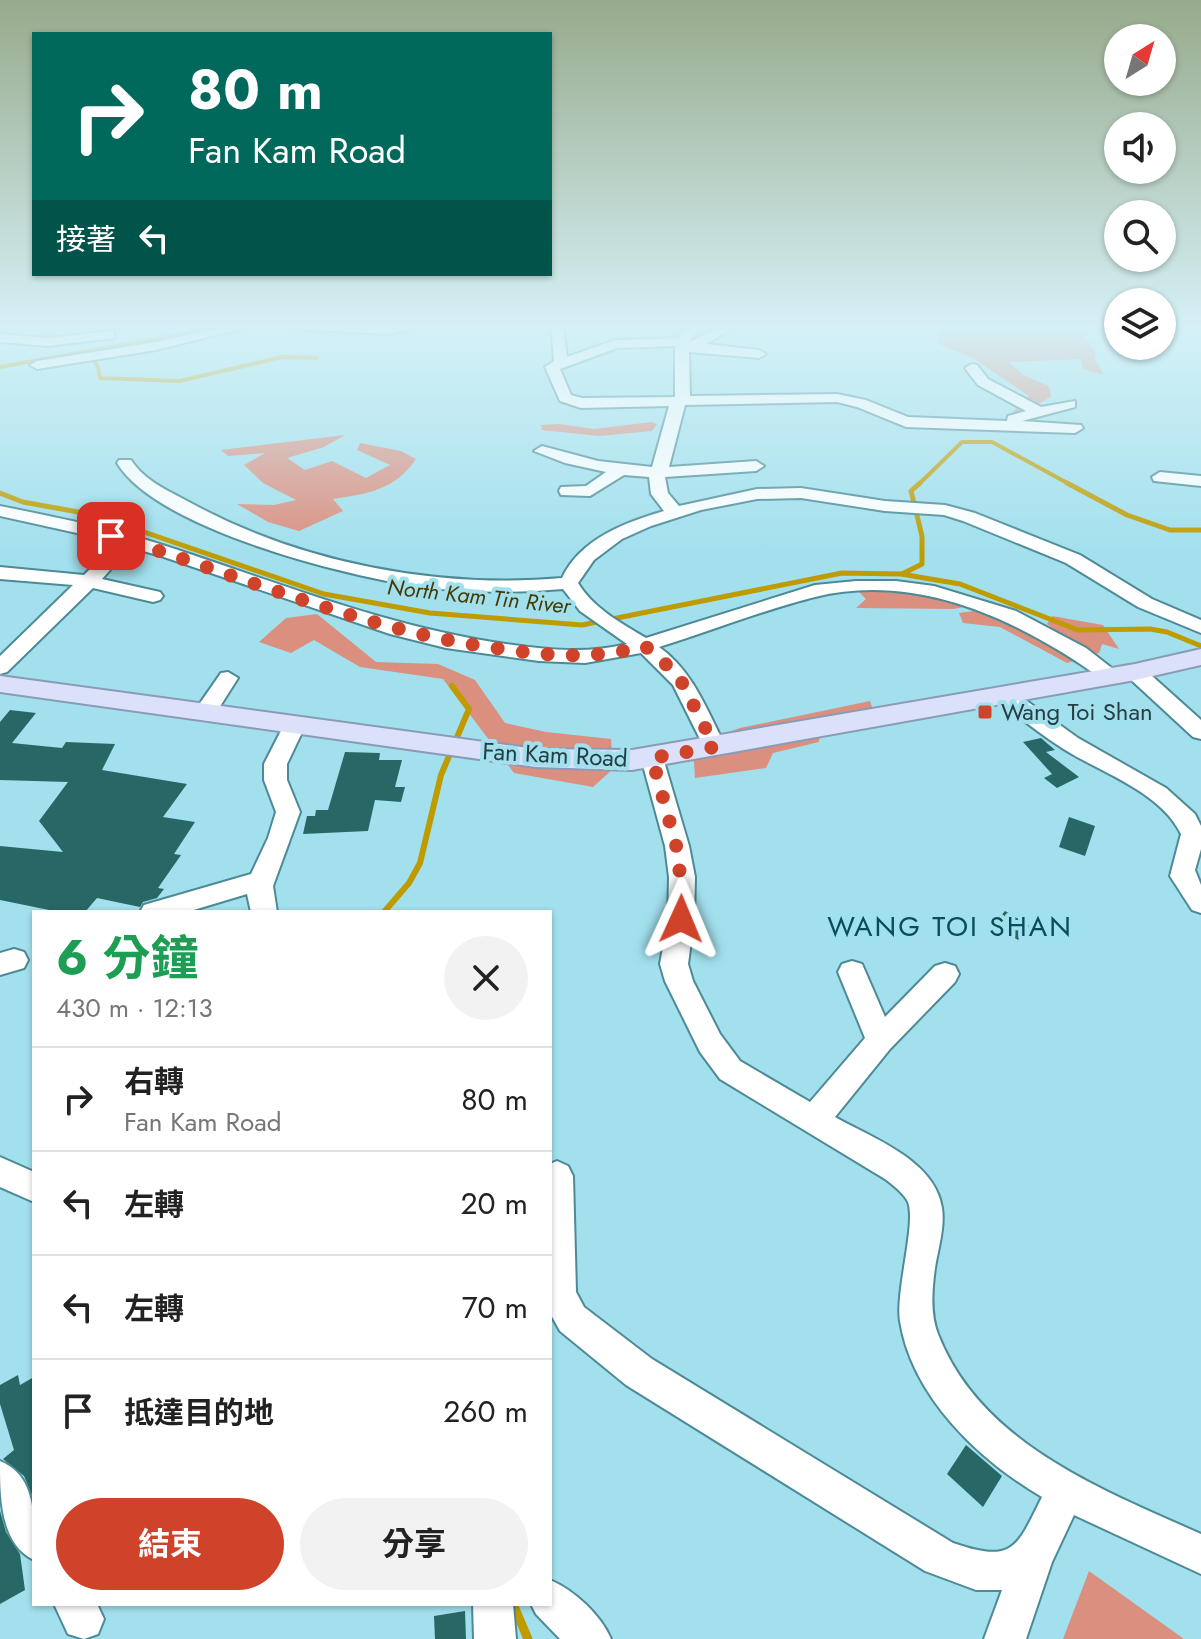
<!DOCTYPE html>
<html lang="zh-TW">
<meta charset="utf-8">
<style>
body{margin:0;font-family:Jost,"Noto Sans TC",sans-serif;background:#f2f2f2;color:#222;height:100vh;display:flex;flex-direction:column;font-size:30px;white-space:nowrap}
*{box-sizing:border-box;margin:0}
p{font-size:26px;color:#767676}
.icon{flex:none;width:44px;height:44px;fill:none;stroke:currentColor;stroke-width:2;stroke-linecap:round;stroke-linejoin:round}
.map{position:relative;flex:1;overflow:hidden}
.sheet{position:absolute;left:32px;top:910px;width:520px;height:696px;display:flex;flex-direction:column;background:#fff;border-radius:0px;box-shadow:0 2px 6px #0004}
.sheet>*{flex:none}
.hud{position:absolute;left:32px;top:32px;width:520px;height:244px;border-radius:0px;box-shadow:0 2px 6px #0004;background:#00695c;color:#fff;overflow:hidden}
.needle{width:52px;rotate:37deg}
.buttons{position:absolute;left:1104px;top:24px;display:grid;gap:16px}
.buttons a{display:grid;place-items:center;width:72px;height:72px;border-radius:50%;background:#fff;box-shadow:0 2px 6px #0004;font-size:40px}
.pin{position:absolute;display:grid;place-items:center;width:68px;height:68px;color:#fff;margin:-34px;border-radius:16px;box-shadow:0 4px 12px #0006}
.me{position:absolute;width:88px;margin:-44px;rotate:1deg;stroke-linejoin:round;filter:drop-shadow(0 0 6px #0008)}
.turn{display:flex;align-items:center;gap:28px;height:168px;padding:0 24px;font-size:36px}
.turn .icon{width:104px;height:104px;stroke-width:2.5}
.turn b{display:block;font-size:56px;line-height:68px}
.then{display:flex;align-items:center;height:76px;padding:0 24px;background:#0003;gap:16px;font-size:30px}
.round{display:grid;place-items:center;flex:none;width:84px;height:84px;border-radius:42px;background:#f2f2f2}
.overview{display:flex;align-items:center;justify-content:space-between;height:136px;padding:0 24px}
h1{font-size:48px;font-weight:700;line-height:60px;color:#1e9e55}
.cta{display:flex;gap:16px;margin-top:auto;padding:16px 24px}
.cta a{flex:1;height:92px;border-radius:48px;background:#cf432b;color:#fff;font-size:32px;font-weight:700;line-height:92px;text-align:center}
.cta a+a{background:#f2f2f2;color:#222}
ul{padding:0;list-style:none}
li{display:flex;align-items:center;gap:24px;height:104px;padding:0 24px;border-top:2px solid #e0e0e0}
li div{flex:1}
li b{display:block;font-size:30px}
li em{font-style:normal}
.map>svg:first-child{display:block}
.green{fill:#db8f7f}
.lines{fill:none;stroke-linecap:round;stroke-linejoin:round}
.stream-far3{stroke:#bf9b00;stroke-width:4}
.stream-far2{stroke:#bf9b00;stroke-width:5}
.stream-far1{stroke:#bf9b00;stroke-width:6}
.stream{stroke:#bf9b00;stroke-width:9}
.building{fill:#276866}
.minor-casing{stroke:#4d8a96;stroke-width:4}
.major-casing{stroke:#8a9bb7;stroke-width:4}
.minor{fill:#fff;fill-rule:evenodd}
.major{fill:#dae1f9;fill-rule:evenodd}
.route{stroke:#cf432b;stroke-width:14;stroke-dasharray:0 25.2}
.poi-dot{fill:#cf432b;stroke:#a2e0ed;stroke-width:3}
.labels{text-anchor:middle;stroke-width:8;stroke-linejoin:round;paint-order:stroke}
.far-water-label{font-size:22px;font-style:italic;fill:#473903;stroke:#a2e0ed}
.poi-label{font-size:24px;fill:#253e44;stroke:#a2e0ed;text-anchor:start}
.street-label{font-size:24px;fill:#253e44;stroke:#a2e0ed}
.quarter-label{font-size:28px;letter-spacing:2px;fill:#074e5a;stroke:#a2e0ed}
</style>
<div class="map">
<svg width="1201" height="1639" viewBox="0 0 1201 1639">
<rect width="100%" height="100%" fill="#a2e0ed"/>
<!-- green -->
<path class="green" d="M941,325H964V330L974,325L1020,328L1076,325L1096,353L1094,358L1104,375L1083,369L1081,359L1009,362L1023,375L1049,386L1051,397L1038,404L1042,416L1032,424L1016,425L1012,413L1029,396L973,358L938,344Z
M651,422L657,424L652,431L599,436L542,430L541,425L559,424L594,429Z
M345,435L324,447L287,458L305,470L332,461L366,478L390,465L357,450L360,443L401,451L416,459C395,490 367,494 333,499L343,511L299,531L268,522L237,504L274,505L296,500L263,483L244,465L265,453L228,456L221,450Z
M856,589L945,597L968,606L954,609L856,608L866,599Z
M974,611L1036,632L1063,636L1047,624L1052,616L1103,625L1119,649L1102,644L1099,653L1067,663L1000,627L963,623L959,613Z
M317,614L376,662L438,664L475,680L505,723L546,732L611,739L613,769L593,787L514,773L443,679L360,667L314,640L291,653L259,642L286,618Z
M870,701L873,710L821,720L819,742L773,753L766,768L695,778L693,744L740,728Z
M1089,1571L1184,1639H1063Z"/>
<g class="lines">
<!-- stream-far3 -->
<path class="stream-far3" d="M368,325H400
M88,351L98,367L100,378L180,381L282,357L317,358
M0,367L232,325
M918,485L962,442H992L1071,485"/>
<!-- stream-far2 -->
<path class="stream-far2" d="M1067,483L1127,515L1170,530H1201
M0,493L23,502L95,515L324,594L430,613L582,625L842,573L901,574L960,584L1078,630L1150,629L1167,632L1201,646
M902,574L922,564V536L911,491L920,483"/>
<!-- stream-far1 -->
<path class="stream-far1" d="M384,912L409,883L420,863L441,775L469,709L452,686"/>
<!-- stream -->
<path class="stream" d="M513,1604L528,1639"/>
</g>
<!-- building -->
<path class="building" d="M10,710L36,713L12,743L62,748L66,742L115,744L102,770L187,784L163,817L195,822L174,854L181,855L158,888L164,889L157,898L143,902L140,907L97,898L85,912H59L0,900V846L63,852L39,821L68,782L0,780V722Z
M1041,738L1055,750L1046,752L1079,777L1057,788L1044,778L1052,774L1023,742Z
M345,752L380,753L379,760H402L395,787H405L401,802L375,800L368,831L303,834L307,816H315L316,810H328Z
M1069,817L1095,826L1085,856L1059,847Z
M1005,911L1030,926L1018,940L993,925Z
M18,1375L20,1385L34,1377V1500L24,1476L3,1459L14,1450L0,1404V1385Z
M966,1445L1002,1476L983,1507L947,1474Z
M0,1511L6,1532L20,1554L25,1590L0,1604Z
M465,1611L466,1639H435L434,1616Z"/>
<g class="lines">
<defs>
<path id="minor" d="M233,325H256L156,350L37,369L30,365L37,361L156,342Z
M282,325H427L391,334L289,329Z
M551,325L563,328L567,357L615,340L678,338L688,325H702L689,342L724,325H739L706,344L759,350L766,354L759,358L689,352L690,396L837,394L866,400L908,417L1007,421L1008,416L1026,411L978,385L965,368L972,364L977,365L988,379L1041,407L1075,401V407L1022,421L1081,425L1083,428L1075,433L906,427L857,407L837,402L685,405L669,467L756,461L764,466L756,471L665,477L668,493L679,506L757,489L801,488L885,501L945,505L975,513L1080,555L1152,599L1201,620V633L1138,607L1066,563L963,521L944,515L885,511L801,498L757,499L701,510L651,526L622,539L594,560L578,583C594,609 621,623 646,638L815,585L856,581H896L934,586L1016,611L1086,648L1122,676L1112,682L1105,681C1023,622 919,571 815,597C763,610 711,631 659,647C694,672 707,711 726,747L723,752H707L704,747L673,685L641,653L585,663L539,661L446,648L390,634L161,556L86,535L0,516V506C60,518 120,530 178,550C287,586 392,628 506,644C547,650 587,654 627,644L580,611L563,589C516,593 470,593 423,587C348,577 157,529 117,463L119,460H131C145,481 167,490 189,502C300,563 437,589 562,578C580,539 626,522 664,511L651,494L649,477L624,475L590,496L561,495L559,491L561,487L586,486L606,472L565,463L534,451L542,446L598,461L652,467L669,406L581,408L560,401L545,367L554,361ZM675,346V397L582,398L571,395L560,369L617,348Z
M109,331L114,332V338L48,346L0,342V334L48,338Z
M1160,472L1201,476V486L1154,481L1152,477Z
M109,555L118,561L102,579L160,592L163,596L160,600L153,602L93,588L7,672L0,674V656L73,585L0,579V567L84,575L102,557Z
M1135,666L1142,667L1201,720V739L1193,737L1128,677L1125,672Z
M228,672L238,678L212,719H196L193,714L196,709L221,673Z
M1005,689L1013,691L1078,738L1166,788L1195,814L1201,826V849L1195,870L1201,885V913L1192,910L1170,876L1181,834C1160,791 1101,773 1062,748C1040,734 1019,717 997,701L994,696L997,691Z
M294,719L302,721L305,726L287,764V780L300,812L273,886L277,912H251L247,894L187,912H140L144,905L251,874L268,838L276,812L264,780V764L286,721Z
M652,750L660,753L663,758L689,846L695,877L694,919L688,964L693,981L720,1034L740,1061L810,1102L865,1038L838,972L842,964L852,961L862,964L885,1017L935,966L945,963L955,966L959,974L955,982L890,1049L835,1117C872,1138 935,1160 942,1208C945,1227 938,1249 935,1268C932,1289 930,1314 938,1334C980,1443 1102,1490 1201,1534V1574L1074,1515L1052,1562L1026,1639H984L1002,1590H976L925,1571L626,1385L560,1331L550,1313V1164L557,1161L568,1166L573,1176L576,1292L584,1307L652,1359L953,1543C1014,1564 1017,1547 1042,1497C979,1460 912,1397 900,1321C895,1291 918,1218 907,1200C902,1192 893,1185 885,1179L720,1079L700,1052L665,981L660,964L668,919L669,877L665,846L641,758L644,753Z
M14,949L24,952L28,960L24,968L0,975V953Z
M0,1157L34,1172V1202L0,1187Z
M0,1461C39,1477 34,1524 34,1560C0,1544 0,1496 0,1461Z
M550,1580C574,1590 601,1615 611,1639H560L536,1614L531,1604H550Z
M54,1604H97L104,1619L98,1634L84,1639L68,1634Z
M473,1604H513L516,1639H474Z"/>
<path id="major" d="M1201,649V665L1135,680L632,770L536,767L0,692V676L536,749L632,750L1135,664Z"/>
</defs>
<!-- minor casing -->
<use href="#minor" class="minor-casing"/>
<!-- major casing -->
<use href="#major" class="major-casing"/>
<!-- minor -->
<use href="#minor" class="minor"/>
<!-- major -->
<use href="#major" class="major"/>
</g>
<!-- sky -->
<linearGradient id="sky" x2="0" y2="1"><stop stop-color="#97aa8b"/><stop offset="0.59" stop-color="#d5f1f7"/><stop offset="1" stop-color="#d5f1f7" stop-opacity="0"/></linearGradient>
<rect width="1201" height="554" fill="url(#sky)"/>
<g class="lines">
<!-- route -->
<path class="route" d="M111,536C239,574 362,630 495,648C547,656 593,660 645,646L678,675L715,747L652,758L679,856L681,919"/>
</g>
<!-- markers -->
<rect class="poi-dot" x="977" y="704" width="16" height="16" rx="4"/>
<g class="labels">
<!-- far-water labels -->
<g class="far-water-label">
<text transform="translate(479 596) rotate(6)" y="8">North Kam Tin River</text>
</g>
<!-- poi labels -->
<g class="poi-label">
<text x="1001" y="720">Wang Toi Shan</text>
</g>
<!-- street labels -->
<g class="street-label">
<text transform="translate(555 755) rotate(3)" y="8">Fan Kam Road</text>
</g>
<!-- quarter labels -->
<g class="quarter-label">
<text x="950" y="936">WANG TOI SHAN</text>
</g>
</g>
</svg>
<div class="buttons">
<a><svg class="needle" viewBox="-14 -14 28 28"><path d="M0-13l5 13h-10z" fill="#e53935"/><path d="M0 13l5-13h-10z" fill="#767676"/></svg></a>
<a><svg class="icon" aria-label="sound" viewBox="0 0 24 24"><path d="M4 9h4l5-4v14l-5-4H4zM17 9q2 3 0 6"/></svg></a>
<a><svg class="icon" aria-label="search" viewBox="0 0 24 24"><circle cx="10" cy="10" r="6"/><path d="M15 15l6 6"/></svg></a>
<a><svg class="icon" aria-label="layers" viewBox="0 0 24 24"><path d="M12 4l9 5-9 5-9-5zM3 14l9 5 9-5"/></svg></a>
</div>
<div class="pin" style="left:111px;top:536px;background:#d93025"><svg class="icon" aria-label="arrive" viewBox="0 0 24 24"><path d="M6 21V4h12l-3 4 3 4H6"/></svg></div>
<svg class="me" style="left:681px;top:919px" viewBox="-20 -20 40 40"><path d="M0-17L14 15 0 8-14 15z" fill="#cf432b" stroke="#fff" stroke-width="4"/></svg>
<div class="hud">
<div class="turn"><svg class="icon" aria-label="right" viewBox="0 0 24 24"><path d="M7 20v-9h11M14 6l5 5-5 5"/></svg><div><b>80 m</b>Fan Kam Road</div></div>
<div class="then">接著<svg class="icon" aria-label="left" viewBox="0 0 24 24"><path d="M17 20v-9H6M10 6l-5 5 5 5"/></svg></div>
</div>
<section class="sheet">
<div class="overview"><div><h1>6 分鐘</h1><p>430 m · 12:13</p></div><a class="round"><svg class="icon" aria-label="close" viewBox="0 0 24 24"><path d="M6 6l12 12M18 6L6 18"/></svg></a></div>
<ul>
<li><svg class="icon" aria-label="right" viewBox="0 0 24 24"><path d="M7 20v-9h11M14 6l5 5-5 5"/></svg><div><b>右轉</b><p>Fan Kam Road</p></div><em>80 m</em></li>
<li><svg class="icon" aria-label="left" viewBox="0 0 24 24"><path d="M17 20v-9H6M10 6l-5 5 5 5"/></svg><div><b>左轉</b></div><em>20 m</em></li>
<li><svg class="icon" aria-label="left" viewBox="0 0 24 24"><path d="M17 20v-9H6M10 6l-5 5 5 5"/></svg><div><b>左轉</b></div><em>70 m</em></li>
<li><svg class="icon" aria-label="arrive" viewBox="0 0 24 24"><path d="M6 21V4h12l-3 4 3 4H6"/></svg><div><b>抵達目的地</b></div><em>260 m</em></li>
</ul>
<div class="cta"><a>結束</a><a>分享</a></div>
</section>
</div>
